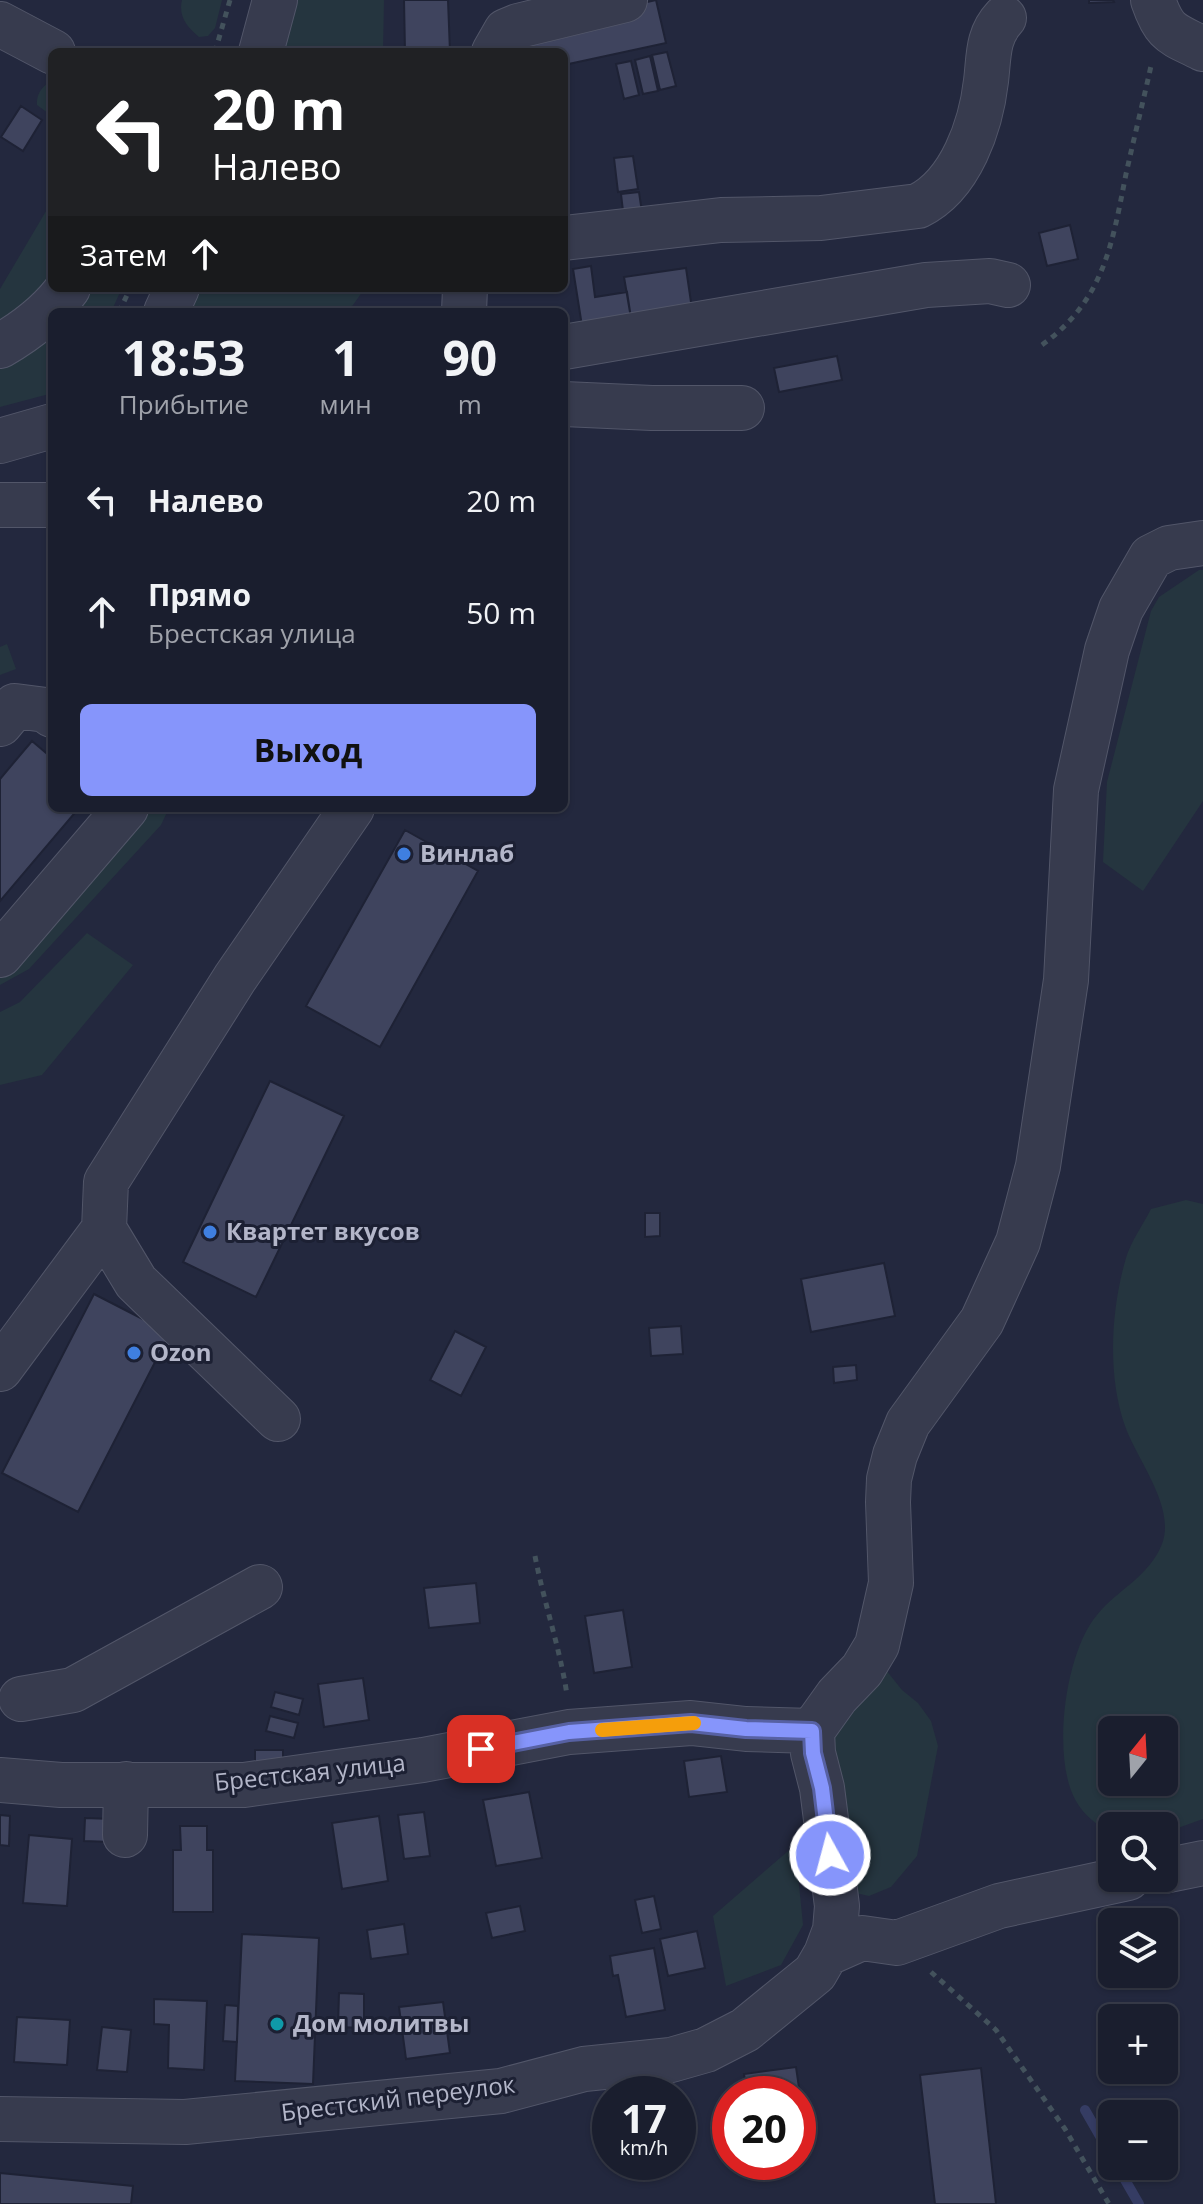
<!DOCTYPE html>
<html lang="ru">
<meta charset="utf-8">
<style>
body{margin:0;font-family:"Open Sans",sans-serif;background:#232736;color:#f1f3f6;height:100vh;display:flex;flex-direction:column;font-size:30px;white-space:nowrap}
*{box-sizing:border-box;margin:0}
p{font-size:26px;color:#9fa2aa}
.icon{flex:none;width:44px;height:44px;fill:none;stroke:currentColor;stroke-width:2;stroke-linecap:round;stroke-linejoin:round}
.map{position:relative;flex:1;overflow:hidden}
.panel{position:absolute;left:48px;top:308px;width:520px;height:504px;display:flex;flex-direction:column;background:#1a1e2e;border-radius:12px;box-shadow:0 2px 6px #0004,0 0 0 2px #383c4a}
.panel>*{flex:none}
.top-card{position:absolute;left:48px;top:48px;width:520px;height:244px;border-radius:12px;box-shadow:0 2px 6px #0004,0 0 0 2px #383c4a;background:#202124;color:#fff;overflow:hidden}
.needle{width:52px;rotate:18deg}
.fabs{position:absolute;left:1098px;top:1716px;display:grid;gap:16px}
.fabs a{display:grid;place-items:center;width:80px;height:80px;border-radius:12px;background:#1a1e2e;box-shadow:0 2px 6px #0004,0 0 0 2px #383c4a;font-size:40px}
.speed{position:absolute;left:592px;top:2076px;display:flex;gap:16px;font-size:40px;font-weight:700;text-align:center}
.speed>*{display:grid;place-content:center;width:104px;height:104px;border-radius:50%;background:#1a1e2e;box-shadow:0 2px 6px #0004,0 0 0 2px #383c4a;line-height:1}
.speed small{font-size:20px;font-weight:400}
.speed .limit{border:12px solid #d22;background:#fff;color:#111}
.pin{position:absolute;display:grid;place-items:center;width:68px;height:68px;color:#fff;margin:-34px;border-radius:16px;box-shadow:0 4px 12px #0006}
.me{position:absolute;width:88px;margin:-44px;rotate:353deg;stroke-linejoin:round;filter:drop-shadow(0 0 6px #0008)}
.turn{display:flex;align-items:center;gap:28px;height:168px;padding:0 32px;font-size:36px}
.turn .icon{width:104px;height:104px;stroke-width:2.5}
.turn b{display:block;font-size:56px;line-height:68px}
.then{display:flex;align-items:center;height:76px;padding:0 32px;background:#0003;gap:16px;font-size:30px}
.eta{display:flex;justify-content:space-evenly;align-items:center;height:136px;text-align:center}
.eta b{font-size:48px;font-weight:700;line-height:56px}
.primary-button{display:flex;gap:16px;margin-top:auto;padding:16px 32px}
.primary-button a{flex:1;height:92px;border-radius:12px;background:#8695fb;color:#111;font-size:32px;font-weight:700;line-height:92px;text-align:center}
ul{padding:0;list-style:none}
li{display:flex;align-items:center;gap:24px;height:112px;padding:0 32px}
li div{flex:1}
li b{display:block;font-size:30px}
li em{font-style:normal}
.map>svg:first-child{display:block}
.green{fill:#25353f;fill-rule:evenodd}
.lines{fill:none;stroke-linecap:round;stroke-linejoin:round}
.stream{stroke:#353c63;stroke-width:10}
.building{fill:#3f445e;stroke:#1e2235;stroke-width:2}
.minor-casing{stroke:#525669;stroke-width:46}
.path{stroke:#43525c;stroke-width:5;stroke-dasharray:6 6;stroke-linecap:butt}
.minor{stroke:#373b4e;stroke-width:44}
.route-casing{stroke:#5761a3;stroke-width:20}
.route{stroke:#8695fb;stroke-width:14}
.slow{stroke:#f59e0b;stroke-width:14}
.shop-dot{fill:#3f7fe0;stroke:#1c2033;stroke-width:3}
.culture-dot{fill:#0f9aa8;stroke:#1c2033;stroke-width:3}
.labels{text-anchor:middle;stroke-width:6;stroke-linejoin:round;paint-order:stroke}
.poi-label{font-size:24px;font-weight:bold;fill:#b3b6c9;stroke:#1c2033;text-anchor:start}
.street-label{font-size:24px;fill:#b3b6c9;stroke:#1c2033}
</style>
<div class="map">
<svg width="1203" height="2204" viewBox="0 0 1203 2204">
<rect width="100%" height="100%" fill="#23283e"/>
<!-- green -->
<path class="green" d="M182,0H222L215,28L208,36L199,37C187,27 178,16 182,0Z
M298,0H384L383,52H283Z
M52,81V116L37,105C36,94 43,85 52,81Z
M52,201V278L0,326V289Z
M78,288H122L111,312H58Z
M199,288H365L353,305L344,312H189Z
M52,318V391L49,394L0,407V356Z
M1199,570H1203V801L1143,891L1103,862L1107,782L1151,611L1159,597Z
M7,644L16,669L0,675V647Z
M143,808H169L161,825L29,969L0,985V978Z
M87,933L133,965L42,1075L0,1085V1012L20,1002Z
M1186,1200L1203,1204V1819L1164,1833V1826H1112V1832C1098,1827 1083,1814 1076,1801C1051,1758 1065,1652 1097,1615C1118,1589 1149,1577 1162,1544C1176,1507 1137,1460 1125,1426C1107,1375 1111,1309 1126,1258C1131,1241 1143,1225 1151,1209ZM1164,1730V1782H1112V1730Z
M886,1670L902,1690L918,1703L931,1721L938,1746L917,1856L891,1887L869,1896L851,1892L804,1708Z
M795,1845L803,1925L781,1965L726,1986L713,1916Z"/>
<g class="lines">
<!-- stream -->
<path class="stream" d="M1085,2110L1112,2157
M1117,2166L1139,2204"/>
</g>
<!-- building -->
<path class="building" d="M404,0H448L450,52H405Z
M656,0L666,43L564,65V52H529L524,30Z
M1089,0H1113L1114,2L1089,3Z
M667,52L676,86L660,90L652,55Z
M650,56L658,91L643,94L635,60Z
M631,61L639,95L624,99L616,64Z
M21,106L42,120L23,151L1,137Z
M633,156L638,189L618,192L614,158Z
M639,192L644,226L625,228L621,194Z
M1070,225L1078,259L1047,266L1039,233Z
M591,266L595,297L627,292L631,318L582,326L573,269Z
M686,268L692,309L631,318L624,277Z
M837,356L842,380L779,392L774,368Z
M32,741L52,758V808H79L0,901V779Z
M405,830L478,871L380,1047L306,1006Z
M270,1081L344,1116L256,1297L183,1262Z
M645,1213H660V1236L645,1237Z
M884,1263L895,1316L811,1332L801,1279Z
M94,1294L170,1333L78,1512L2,1473Z
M681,1326L683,1354L651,1356L649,1328Z
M455,1331L486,1347L461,1396L430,1380Z
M856,1365L857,1380L834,1383L833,1367Z
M476,1583L480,1623L429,1628L424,1588Z
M623,1610L632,1667L594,1673L585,1616Z
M363,1678L369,1720L324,1727L318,1684Z
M275,1692L303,1699L299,1715L271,1707Z
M270,1716L298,1723L294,1738L266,1731Z
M255,1750H283V1777H255Z
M721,1756L727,1792L689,1797L684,1761Z
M529,1792L542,1858L496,1866L483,1800Z
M424,1812L430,1856L404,1859L398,1815Z
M0,1815L10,1816L9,1846L0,1845Z
M379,1816L388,1881L342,1889L332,1823Z
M85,1818L112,1819L111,1842L84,1841Z
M180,1826H207V1850H213V1912H173V1850H181Z
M29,1835L72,1839L67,1906L23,1903Z
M654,1896L661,1929L642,1933L635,1900Z
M520,1906L525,1931L492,1938L486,1913Z
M404,1924L408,1954L371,1959L367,1930Z
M697,1931L705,1968L668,1976L660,1939Z
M242,1934L319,1938L313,2084L235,2081Z
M654,1948L665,2010L626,2017L618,1975L613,1976L610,1956Z
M339,1993L364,1994V2028L338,2027Z
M154,1999L207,2001L204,2070L168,2068L169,2025L154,2024Z
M443,2002L450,2053L406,2059L399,2007Z
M225,2005L238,2006L237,2042L223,2041Z
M17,2017L70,2020L67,2065L14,2062Z
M102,2027L131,2030L127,2072L97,2070Z
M796,2067L801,2101H798V2094H747L744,2074Z
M981,2068L996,2204H935L920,2075Z
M0,2173L133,2186L131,2204H0Z
M0,2173L133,2186L131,2204H0Z"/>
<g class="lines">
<defs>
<path id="minor" d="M1153,0C1165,35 1172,33 1203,49
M0,24L53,52
M261,52L275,0
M494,52L506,31L518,26L625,0
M564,238L721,220L821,218L918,206C961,185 981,125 986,81C989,57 987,36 1004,18
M166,312L177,288
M464,312L465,288
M0,346C26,331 50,313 68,288
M564,347L926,285L990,281L1008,285
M564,404L652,408H742
M0,441L52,426
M0,505H52
M0,724L15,706L46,710L52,715
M0,955L126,808
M0,1369L104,1229
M278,1419L136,1282L104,1229L106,1182L235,978L352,808
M21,1699L73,1690L260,1587
M812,1731L837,1696L862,1670L877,1645L891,1583L888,1502L889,1479L895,1455L908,1423L982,1321L1018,1242L1038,1166L1066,980L1076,790L1107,650L1121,609L1151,557L1169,548L1203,543
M0,1780L61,1785H244L423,1760L569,1732L691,1723L746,1729L812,1731L813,1753L822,1788L837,1906L835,1930L826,1954
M125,1835L126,1784
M1164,1871L1203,1863
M0,2119L185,2122L501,2091L584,2069L671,2060L706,2050L745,2030L815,1973L826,1954L862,1938L897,1943L999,1906L1128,1878"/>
</defs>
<!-- minor casing -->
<use href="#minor" class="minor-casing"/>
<!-- path -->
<path class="path" d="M215,52L230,0
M119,312L128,293
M1042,345C1104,300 1112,245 1126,174C1134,138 1143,102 1151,66
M535,1556C544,1603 560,1648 567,1695
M931,1972L996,2030L1065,2129L1109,2204"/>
<!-- minor -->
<use href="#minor" class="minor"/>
</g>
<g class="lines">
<defs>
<path id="route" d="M481,1749L569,1732L691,1723L746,1729L812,1731L813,1753L822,1788L830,1855"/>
</defs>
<!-- route casing -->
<use href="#route" class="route-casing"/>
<!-- route -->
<use href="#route" class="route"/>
<!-- slow -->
<path class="slow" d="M602,1730L694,1723"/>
</g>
<!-- markers -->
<g class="shop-dot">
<circle cx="404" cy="854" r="8"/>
<circle cx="210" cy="1232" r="8"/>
<circle cx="134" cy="1353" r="8"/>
</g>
<circle class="culture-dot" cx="277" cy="2024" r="8"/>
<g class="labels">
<!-- poi labels -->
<g class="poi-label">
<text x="420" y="862">Винлаб</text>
<text x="226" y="1240">Квартет вкусов</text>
<text x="150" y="1361">Ozon</text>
<text x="293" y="2032">Дом молитвы</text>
</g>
<!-- street labels -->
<g class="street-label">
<text transform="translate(310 1773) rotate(-6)" y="8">Брестская улица</text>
<text transform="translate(398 2099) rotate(-7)" y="8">Брестский переулок</text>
</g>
</g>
</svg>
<div class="fabs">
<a><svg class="needle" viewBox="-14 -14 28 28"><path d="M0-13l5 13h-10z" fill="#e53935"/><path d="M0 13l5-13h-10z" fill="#9fa2aa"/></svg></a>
<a><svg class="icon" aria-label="search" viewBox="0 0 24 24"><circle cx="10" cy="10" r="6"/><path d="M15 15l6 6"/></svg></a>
<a><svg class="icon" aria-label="layers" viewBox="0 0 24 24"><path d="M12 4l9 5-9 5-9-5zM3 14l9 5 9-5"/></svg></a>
<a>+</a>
<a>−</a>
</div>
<div class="speed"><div>17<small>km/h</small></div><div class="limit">20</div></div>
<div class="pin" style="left:481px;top:1749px;background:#d93025"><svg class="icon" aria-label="arrive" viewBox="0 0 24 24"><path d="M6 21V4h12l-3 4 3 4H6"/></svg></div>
<svg class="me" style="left:830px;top:1855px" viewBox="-20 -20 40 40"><circle r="17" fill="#8695fb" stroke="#fff" stroke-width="3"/><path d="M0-11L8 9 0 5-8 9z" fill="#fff"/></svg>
<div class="top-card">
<div class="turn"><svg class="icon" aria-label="left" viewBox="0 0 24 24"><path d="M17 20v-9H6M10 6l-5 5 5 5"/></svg><div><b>20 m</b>Налево</div></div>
<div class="then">Затем<svg class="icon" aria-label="ahead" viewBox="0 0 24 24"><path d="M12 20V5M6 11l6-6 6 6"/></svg></div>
</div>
<section class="panel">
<div class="eta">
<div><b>18:53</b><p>Прибытие</p></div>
<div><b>1</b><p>мин</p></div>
<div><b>90</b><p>m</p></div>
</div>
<ul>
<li><svg class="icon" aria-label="left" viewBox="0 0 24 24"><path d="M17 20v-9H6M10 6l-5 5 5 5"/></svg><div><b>Налево</b></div><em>20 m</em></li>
<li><svg class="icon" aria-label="ahead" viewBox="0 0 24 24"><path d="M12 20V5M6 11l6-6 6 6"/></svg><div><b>Прямо</b><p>Брестская улица</p></div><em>50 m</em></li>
</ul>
<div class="primary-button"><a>Выход</a></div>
</section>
</div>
